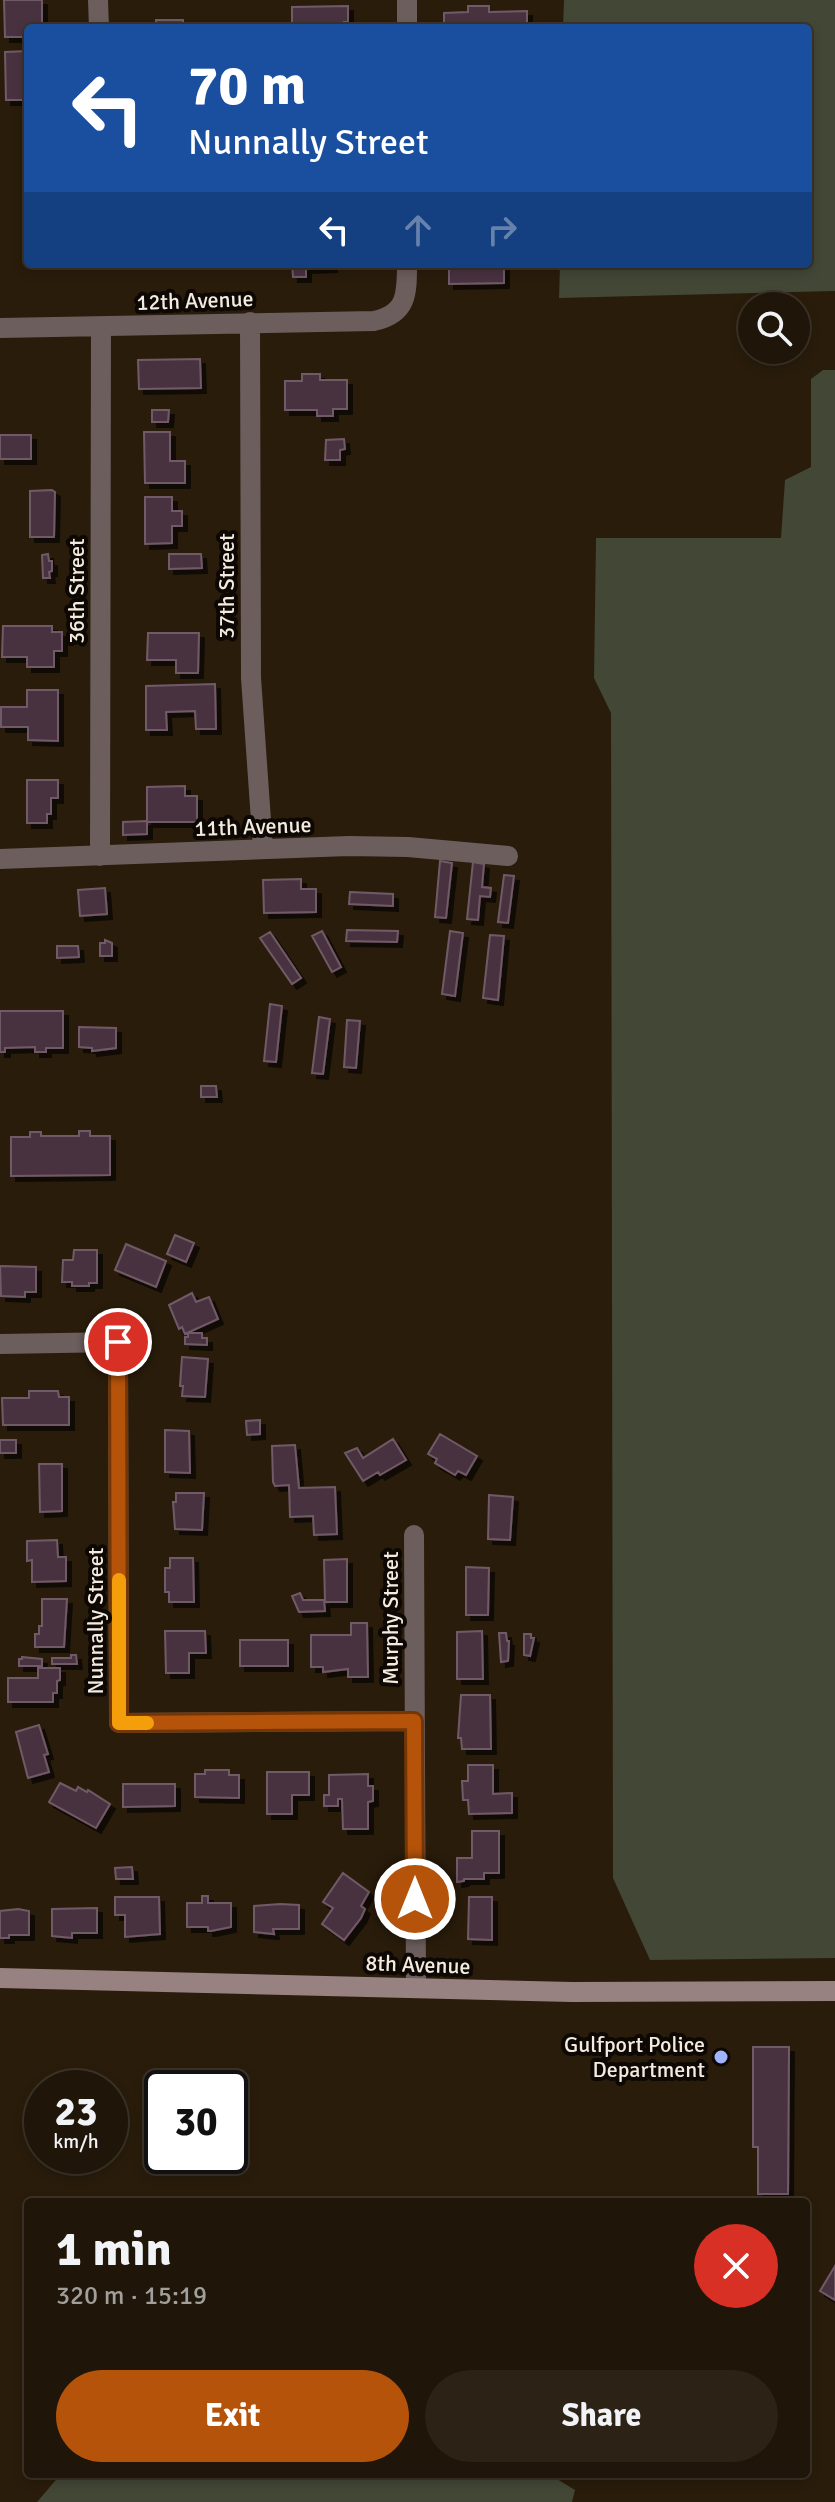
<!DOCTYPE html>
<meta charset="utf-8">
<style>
body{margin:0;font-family:Signika,sans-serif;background:#2c2216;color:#f1f3f6;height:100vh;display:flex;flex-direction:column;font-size:30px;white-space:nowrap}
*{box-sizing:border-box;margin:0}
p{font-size:26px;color:#a19f9c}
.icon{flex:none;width:44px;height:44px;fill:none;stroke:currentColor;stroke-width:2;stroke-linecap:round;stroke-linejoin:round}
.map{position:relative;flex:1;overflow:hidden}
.details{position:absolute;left:24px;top:2198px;width:786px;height:280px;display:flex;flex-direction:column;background:#1f1508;border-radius:8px;box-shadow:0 4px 12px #0003,0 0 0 2px #3c3429}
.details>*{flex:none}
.guide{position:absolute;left:24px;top:24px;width:788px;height:244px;border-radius:8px;box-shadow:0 4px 12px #0003,0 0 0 2px #3c3429;background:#1a4fa0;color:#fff;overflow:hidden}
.buttons{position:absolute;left:738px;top:292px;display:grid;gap:16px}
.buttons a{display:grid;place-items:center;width:72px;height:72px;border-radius:50%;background:#1f1508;box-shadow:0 4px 12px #0003,0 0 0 2px #3c3429;font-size:40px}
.speed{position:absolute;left:24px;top:2070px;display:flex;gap:16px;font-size:40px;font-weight:700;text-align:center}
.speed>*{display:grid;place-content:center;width:104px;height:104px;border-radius:50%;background:#1f1508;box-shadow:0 4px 12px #0003,0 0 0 2px #3c3429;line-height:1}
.speed small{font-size:20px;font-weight:400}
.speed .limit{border:4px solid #111;border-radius:12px;background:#fff;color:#111}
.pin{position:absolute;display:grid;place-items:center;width:68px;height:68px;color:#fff;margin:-34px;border:4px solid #fff;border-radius:50%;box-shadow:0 2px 8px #0007}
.me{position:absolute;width:88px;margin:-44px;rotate:0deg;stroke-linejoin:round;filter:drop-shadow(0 0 6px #0008)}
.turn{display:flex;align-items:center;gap:28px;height:168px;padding:0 32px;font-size:36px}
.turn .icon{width:104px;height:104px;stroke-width:2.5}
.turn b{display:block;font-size:56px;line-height:68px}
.lanes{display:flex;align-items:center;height:76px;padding:0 32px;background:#0003;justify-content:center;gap:40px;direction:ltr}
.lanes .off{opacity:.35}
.round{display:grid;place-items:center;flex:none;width:84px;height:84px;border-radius:42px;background:#2c2216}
.summary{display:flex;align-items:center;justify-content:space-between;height:136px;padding:0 32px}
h1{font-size:48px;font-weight:700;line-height:60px}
.primary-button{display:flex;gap:16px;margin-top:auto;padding:16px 32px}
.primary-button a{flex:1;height:92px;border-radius:48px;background:#b45309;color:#fff;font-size:32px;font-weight:700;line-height:92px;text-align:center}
.primary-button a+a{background:#2c2216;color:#f1f3f6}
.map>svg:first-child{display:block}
.green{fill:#424736}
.building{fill:#4a3240;stroke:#715a67;stroke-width:2;filter:url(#shadow)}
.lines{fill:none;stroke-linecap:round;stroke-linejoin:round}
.street{stroke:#6c5e5d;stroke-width:20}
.secondary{stroke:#988181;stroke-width:20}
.route-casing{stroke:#753606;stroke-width:20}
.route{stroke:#b45309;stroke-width:14}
.slow{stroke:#f59e0b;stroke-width:14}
.poi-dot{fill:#a0b3fd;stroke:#0d0803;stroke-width:3}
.labels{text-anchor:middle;stroke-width:8;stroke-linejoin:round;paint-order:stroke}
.street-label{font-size:22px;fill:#f4ebe0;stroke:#0d0803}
.poi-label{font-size:22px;fill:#f4ebe0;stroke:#0d0803;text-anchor:end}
</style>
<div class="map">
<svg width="835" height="2502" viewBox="0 0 835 2502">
<defs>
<filter id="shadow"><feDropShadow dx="5" dy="5" stdDeviation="0" flood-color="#0009"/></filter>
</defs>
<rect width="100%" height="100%" fill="#291c0b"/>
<!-- green -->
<path class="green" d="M564,0H835V291L559,298L560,264H808V28H563Z
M823,370H835V1958L650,1960L613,1878L611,713L594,678L596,538H781L785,480L811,467V379Z
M61,2474H537L552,2476L575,2490L572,2502H37Z"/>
<!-- building -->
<path class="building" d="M4,0H42V28H28V37H5Z
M348,6V22H344V28H306V23H292V7Z
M468,6H489V12L527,11V28H444V13L468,12Z
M156,20H183V28H156Z
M28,51V100H6L5,52Z
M292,264H332V267L306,268V277H293Z
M449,264H504V283L449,284Z
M200,359L201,388L139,389L138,360Z
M302,374H320V380H347V409H333V416H317V410H285V381H302Z
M152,410H169L168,422H152Z
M144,432H170V461H185V483H145Z
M0,435H31V459H0Z
M344,439L345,449L340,450V460H325L326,440Z
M52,490L55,492L54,537H30V491Z
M145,497H172V511H182V526H172V543L145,544Z
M48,554L49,561H52V571L49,572L50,578H43L42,555Z
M169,554H201L202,568L169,569Z
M3,626H52V632H62V651H54V667H27V657H2Z
M148,633H199L198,673H176V660H147Z
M215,684L216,729H196L195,711L166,712L167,730H146V686Z
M27,690H58V741L28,740V727H1V707H27Z
M27,780H58V798H51V814H47V823H27Z
M185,786V796H197V822H147V787Z
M147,821V834L123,835V822Z
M440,861L452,863L446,918L435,917Z
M473,862L484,864L482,887L491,888L490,897L480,896L478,920L467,919Z
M504,875L514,876L508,923L498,922Z
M301,879V889H316V912L264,913L263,880Z
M105,888L107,914L80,916L78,890Z
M350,892L393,894V906L349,904Z
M347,930L398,931L397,942L346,941Z
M322,931L341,967L332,972L312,936Z
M450,931L463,933L455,996L442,994Z
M270,932L301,978L292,984L260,938Z
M490,935L504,936L498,1000L483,998Z
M105,940L112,943V956H100V943H105Z
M57,946H78L79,957L57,958Z
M270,1004L282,1006L276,1062L264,1061Z
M0,1011H63V1048H46V1052H35V1047L5,1048V1052H0Z
M319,1017L330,1019L323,1074L312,1073Z
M347,1020L360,1021L356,1068L344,1067Z
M79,1027L116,1028V1048L92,1051V1048L79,1047Z
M201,1086H216L217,1097H201Z
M79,1131H90V1136H110V1175L11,1176V1137H30V1132H41V1136H79Z
M175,1235L194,1243L186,1262L167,1254Z
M126,1244L166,1261L156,1287L115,1270Z
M74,1250H97V1283H89V1286H72V1282H62L63,1260H73Z
M0,1266L36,1267V1292H25V1297L1,1296Z
M192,1293L196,1302L209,1297L218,1319L185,1334L182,1327L179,1329L169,1305Z
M188,1333H202V1338H207V1345L185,1344V1337H188Z
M182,1357L208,1359L205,1397L182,1396L183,1386H180Z
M29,1391H58L59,1397H69V1425H3L2,1398H29Z
M260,1420V1434L247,1435L246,1421Z
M165,1430L189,1431L190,1473L165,1472Z
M440,1434L477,1456L466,1475L458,1471L455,1475L435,1463L437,1459L428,1454Z
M393,1439L406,1460L380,1475L378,1472L363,1481L345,1453L357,1448L363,1458Z
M0,1440H16V1453H0Z
M295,1445L299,1488L335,1487L337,1534L314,1535L313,1516L290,1517L289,1485L275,1486L273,1482L272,1446Z
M39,1464H62V1511L40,1512Z
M176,1493H204L202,1530L175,1529L173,1502H176Z
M489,1495L513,1497L510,1540L488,1539Z
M57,1540L58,1557H66V1581L32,1582V1560L27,1561V1541Z
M170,1558H193L194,1602H169V1592H165V1568H170Z
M347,1559V1602H325L324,1560Z
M466,1567L489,1568L488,1615H466Z
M300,1593L303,1600H324L325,1611L299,1612L292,1596Z
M42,1599H67L64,1647H35V1634H39V1626H42Z
M351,1623H367L368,1677H348V1669L323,1672V1667H311V1635H351Z
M165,1631H205L206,1653H189V1673H166Z
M482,1631L483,1679H457V1632Z
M499,1633H506L507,1641H509L508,1661L501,1662Z
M524,1634H531V1638H534L530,1656L524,1655Z
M240,1640H288V1666H240Z
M71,1655H76L77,1664H52V1658H71Z
M22,1657L42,1659V1666H19V1659H22Z
M38,1668H60V1680L57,1681V1693H53V1702H8V1678H38Z
M461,1695H490L491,1749H462L461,1738H458Z
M39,1725L48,1754L44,1755L49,1772L28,1778L16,1732Z
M468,1765H493V1794L512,1793V1813L469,1814L468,1800H463L462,1781H468Z
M205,1770H229V1775H239V1798L195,1797V1774H205Z
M267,1772H309V1795H292V1814H267Z
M368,1774V1786H373V1801L368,1802V1829H343L342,1799H338V1806H324V1795H329V1775Z
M60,1783L76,1791L78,1787L87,1792L88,1790L110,1804L96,1828L49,1802Z
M123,1784H175V1806L123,1807Z
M472,1831H499V1873H484V1879H464V1881L457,1882V1858H472Z
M132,1867L133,1879H116L115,1868Z
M343,1873L369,1892L361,1906L365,1909L361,1918L344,1940L322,1924L333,1908L323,1902Z
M202,1896H208V1903H231V1927L211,1931H208V1927H187V1903H202Z
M115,1897H159L160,1934L125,1937V1915H115Z
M469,1897H492V1940L468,1939Z
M280,1904L299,1905V1929H273L274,1934L254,1932V1906Z
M97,1908V1933H72V1938L52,1936V1909Z
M18,1909L29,1911V1935H9V1938H0V1911Z
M753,2047H789L788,2194H758V2147H753Z
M835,2266V2300L820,2291Z"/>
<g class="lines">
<!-- street -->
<path class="street" d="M98,0L99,28
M407,28V0
M250,322L251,678L263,849
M0,328L374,321C407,314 407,294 407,264
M100,856L101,327
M0,859L349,846L408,847L508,856
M0,1344L118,1342L119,1723L414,1721
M414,1535L416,1988"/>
<!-- secondary -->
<path class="secondary" d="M0,1978L572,1992L835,1991"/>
</g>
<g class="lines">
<defs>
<path id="route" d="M118,1342L119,1723L414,1721L415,1899"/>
</defs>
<!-- route casing -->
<use href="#route" class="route-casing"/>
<!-- route -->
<use href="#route" class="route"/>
<!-- slow -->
<path class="slow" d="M119,1580V1723H147"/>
</g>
<!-- markers -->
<circle class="poi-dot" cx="721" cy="2057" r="8"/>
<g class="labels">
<!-- street labels -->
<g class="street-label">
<text transform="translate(195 300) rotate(-2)" y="8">12th Avenue</text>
<text transform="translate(226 586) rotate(-90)" y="8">37th Street</text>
<text transform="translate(76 591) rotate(-90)" y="8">36th Street</text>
<text transform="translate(253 826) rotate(-2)" y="8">11th Avenue</text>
<text transform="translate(390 1618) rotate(-90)" y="8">Murphy Street</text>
<text transform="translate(95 1621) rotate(-90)" y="8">Nunnally Street</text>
<text transform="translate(418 1964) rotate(2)" y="8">8th Avenue</text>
</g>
<!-- poi labels -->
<g class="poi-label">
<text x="705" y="2052">Gulfport Police<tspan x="705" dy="25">Department</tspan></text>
</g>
</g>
</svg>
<div class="buttons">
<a><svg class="icon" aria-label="search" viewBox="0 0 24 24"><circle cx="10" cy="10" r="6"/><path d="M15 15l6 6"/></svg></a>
</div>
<div class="speed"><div>23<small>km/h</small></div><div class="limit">30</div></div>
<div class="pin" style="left:118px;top:1342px;background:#d93025"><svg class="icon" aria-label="arrive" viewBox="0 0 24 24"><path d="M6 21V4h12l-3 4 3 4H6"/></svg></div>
<svg class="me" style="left:415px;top:1899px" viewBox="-20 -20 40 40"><circle r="17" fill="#b45309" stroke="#fff" stroke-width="3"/><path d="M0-11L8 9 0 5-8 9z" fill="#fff"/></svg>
<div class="guide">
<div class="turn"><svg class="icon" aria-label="left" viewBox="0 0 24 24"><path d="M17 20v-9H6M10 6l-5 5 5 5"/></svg><div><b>70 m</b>Nunnally Street</div></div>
<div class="lanes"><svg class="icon" aria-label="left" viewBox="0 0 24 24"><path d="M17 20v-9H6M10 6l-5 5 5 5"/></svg><svg class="icon off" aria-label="ahead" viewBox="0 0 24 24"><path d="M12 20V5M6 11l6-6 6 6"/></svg><svg class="icon off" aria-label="right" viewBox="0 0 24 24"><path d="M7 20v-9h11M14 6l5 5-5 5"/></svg></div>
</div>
<section class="details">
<div class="summary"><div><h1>1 min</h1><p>320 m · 15:19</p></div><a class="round" style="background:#d93025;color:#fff"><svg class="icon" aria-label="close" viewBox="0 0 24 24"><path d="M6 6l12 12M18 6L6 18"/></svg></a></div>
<div class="primary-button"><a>Exit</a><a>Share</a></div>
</section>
</div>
